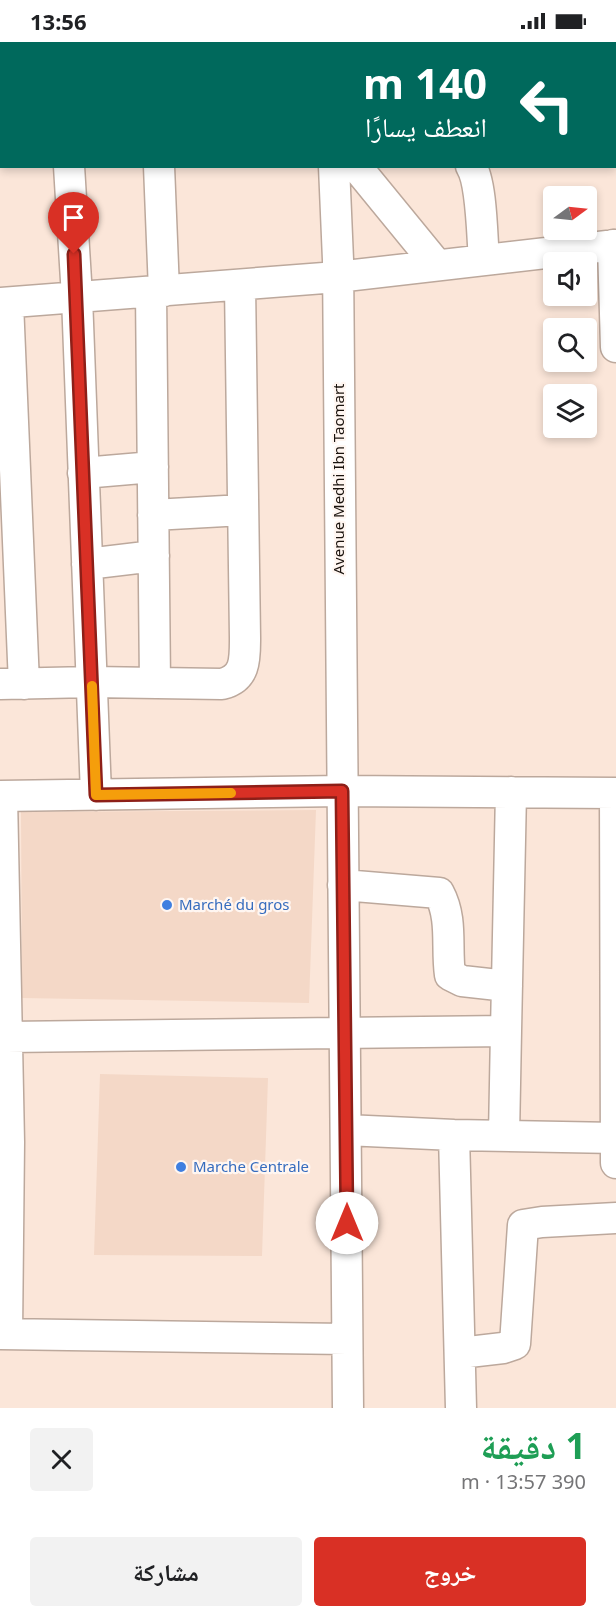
<!DOCTYPE html>
<html lang="ar">
<meta charset="utf-8">
<style>
body{margin:0;font-family:"Noto Sans","Noto Naskh Arabic",sans-serif;background:#f2f2f2;color:#202124;direction:rtl;height:100vh;display:flex;flex-direction:column;font-size:22px;white-space:nowrap}
*{box-sizing:border-box;margin:0}
p{font-size:20px;color:#757577}
.icon{flex:none;width:33px;height:33px;fill:none;stroke:currentColor;stroke-width:2;stroke-linecap:round;stroke-linejoin:round}
.map{position:relative;height:1366px;overflow:hidden;direction:ltr}
.drawer{display:flex;flex-direction:column;background:#fff;flex:1}
.drawer>*{flex:none}
.top-card{position:absolute;left:0px;top:0px;width:616px;height:126px;box-shadow:0 3px 9px #0003;direction:rtl;background:#00695c;color:#fff;overflow:hidden}
.needle{width:39px;rotate:75deg}
.fabs{position:absolute;left:543px;top:144px;display:grid;gap:12px}
.fabs a{display:grid;place-items:center;width:54px;height:54px;border-radius:6px;background:#fff;box-shadow:0 3px 9px #0003;font-size:30px}
.pin{position:absolute;display:grid;place-items:center;width:51px;height:51px;color:#fff;margin:-62px -26px;border-radius:50% 50% 50% 0;rotate:-45deg;box-shadow:0 0 6px #0007}
.pin .icon{rotate:45deg}
.me{position:absolute;width:66px;margin:-33px;rotate:0deg;stroke-linejoin:round;filter:drop-shadow(0 0 4px #0008)}
.turn{display:flex;align-items:center;gap:21px;height:126px;padding:0 30px;font-size:27px}
.turn .icon{width:78px;height:78px;stroke-width:2.5}
.turn b{display:block;font-size:42px;line-height:51px}
.round{display:grid;place-items:center;flex:none;width:63px;height:63px;border-radius:6px;background:#f2f2f2}
.head{display:flex;align-items:center;justify-content:space-between;height:102px;padding:0 30px}
h1{font-size:36px;font-weight:700;line-height:45px;color:#1e9e55}
.action{display:flex;gap:12px;margin-top:auto;padding:12px 30px}
.action a{flex:1;height:69px;border-radius:6px;background:#d93025;color:#fff;font-size:24px;font-weight:700;line-height:69px;text-align:center}
.action a+a{background:#f2f2f2;color:#202124}
.status{display:flex;justify-content:space-between;align-items:center;height:42px;padding:0 30px;background:#fff;direction:ltr}
.status svg{height:16px;fill:currentColor}
.map>svg:first-child{display:block}
.built{fill:#f4d8c7}
.lines{fill:none;stroke-linecap:round;stroke-linejoin:round}
.minor-casing{stroke:#bca89c;stroke-width:33}
.minor{stroke:#fff;stroke-width:30}
.route-casing{stroke:#8d1f18;stroke-width:15}
.route{stroke:#d93025;stroke-width:10}
.slow{stroke:#f59e0b;stroke-width:10}
.shop-dot{fill:#3f7fe0;stroke:#fff6f1;stroke-width:2}
.labels{text-anchor:middle;stroke-width:4.5;stroke-linejoin:round;paint-order:stroke}
.street-label{font-size:15px;fill:#19120d;stroke:#fff6f1}
.shop-label{font-size:15px;fill:#366cbe;stroke:#fff6f1;text-anchor:start}
</style>
<div class="status"><b>13:56</b><svg viewBox="0 0 49 12"><path d="M0 12V9h3v3zM5 12V6h3v6zM10 12V3h3v9zM15 12V0h3v12zM26 1h20v11H26zM47 4h2v5h-2z"/></svg></div>
<div class="map">
<svg width="616" height="1366" viewBox="0 0 616 1366">
<rect width="100%" height="100%" fill="#fbe6d9"/>
<!-- built -->
<path class="built" d="M316,768L309,961L22,956L21,770Z
M100,1032L268,1036L262,1214L94,1213Z"/>
<g class="lines">
<defs>
<path id="minor" d="M42,0V2
M219,0L220,2
M330,0V2
M158,2V0
M432,2V0
M526,2V0
M615,40H616
M69,124L77,255L96,753
M159,124L164,249
M334,124L338,218L348,1366
M356,124L437,223
M471,124C482,141 482,196 484,218
M613,203L616,305
M151,250L155,641
M0,261L337,235L616,203
M8,261L24,642
M83,431L153,425
M153,473L243,468
M87,522L154,514
M0,642L92,640L222,642C246,636 245,617 245,596L240,243
M615,751L616,1121
M0,754L342,749L616,751
M2,754L9,1100L7,1292
M343,843L439,851C453,877 446,905 450,933L462,939L507,944
M506,989L511,750
M7,995L506,989L504,1094
M346,1088L454,1093L616,1096
M454,1093L461,1366
M0,1292L347,1297
M460,1311L503,1306L515,1302L523,1183L542,1180L616,1176"/>
</defs>
<!-- minor casing -->
<use href="#minor" class="minor-casing"/>
<!-- minor -->
<use href="#minor" class="minor"/>
</g>
<g class="lines">
<defs>
<path id="route" d="M74,212L96,753L342,749L347,1181"/>
</defs>
<!-- route casing -->
<use href="#route" class="route-casing"/>
<!-- route -->
<use href="#route" class="route"/>
<!-- slow -->
<path class="slow" d="M92,644L96,753L231,751"/>
</g>
<!-- markers -->
<g class="shop-dot">
<circle cx="167" cy="863" r="6"/>
<circle cx="181" cy="1125" r="6"/>
</g>
<g class="labels">
<!-- street labels -->
<g class="street-label">
<text transform="translate(339 437) rotate(-90)" y="5">Avenue Medhi Ibn Taomart</text>
</g>
<!-- shop labels -->
<g class="shop-label">
<text x="179" y="868">Marché du gros</text>
<text x="193" y="1130">Marche Centrale</text>
</g>
</g>
</svg>
<div class="fabs">
<a><svg class="needle" viewBox="-14 -14 28 28"><path d="M0-13l5 13h-10z" fill="#e53935"/><path d="M0 13l5-13h-10z" fill="#757577"/></svg></a>
<a><svg class="icon" aria-label="sound" viewBox="0 0 24 24"><path d="M4 9h4l5-4v14l-5-4H4zM17 9q2 3 0 6"/></svg></a>
<a><svg class="icon" aria-label="search" viewBox="0 0 24 24"><circle cx="10" cy="10" r="6"/><path d="M15 15l6 6"/></svg></a>
<a><svg class="icon" aria-label="layers" viewBox="0 0 24 24"><path d="M12 4l9 5-9 5-9-5zM3 14l9 5 9-5"/></svg></a>
</div>
<div class="pin" style="left:74px;top:212px;background:#d93025"><svg class="icon" aria-label="arrive" viewBox="0 0 24 24"><path d="M6 21V4h12l-3 4 3 4H6"/></svg></div>
<svg class="me" style="left:347px;top:1181px" viewBox="-20 -20 40 40"><circle r="19" fill="#fff"/><path d="M0-13L10 11 0 6-10 11z" fill="#d93025"/></svg>
<div class="top-card">
<div class="turn"><svg class="icon" aria-label="left" viewBox="0 0 24 24"><path d="M17 20v-9H6M10 6l-5 5 5 5"/></svg><div><b>140 m</b>انعطف يسارًا</div></div>
</div>
</div>
<section class="drawer">
<div class="head"><div><h1>1 دقيقة</h1><p>390 m · 13:57</p></div><a class="round"><svg class="icon" aria-label="close" viewBox="0 0 24 24"><path d="M6 6l12 12M18 6L6 18"/></svg></a></div>
<div class="action"><a>خروج</a><a>مشاركة</a></div>
</section>
